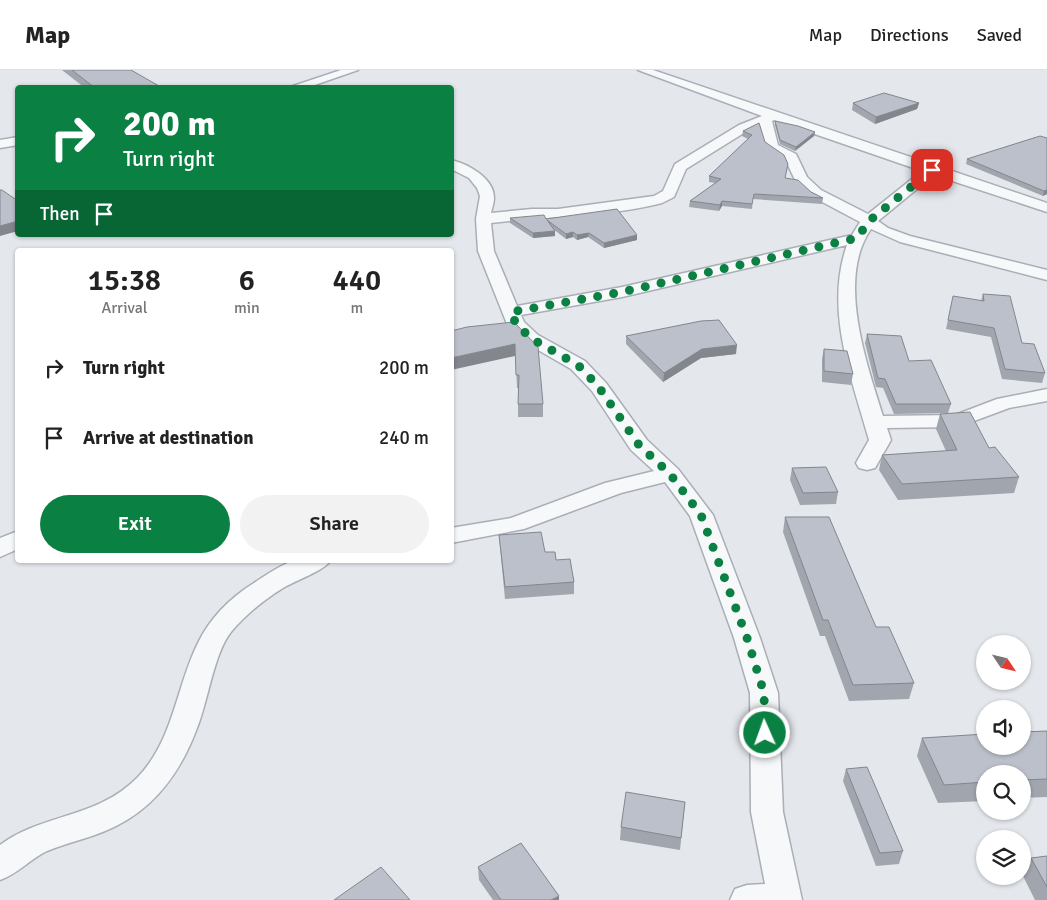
<!DOCTYPE html>
<style>
body{margin:0;font-family:Signika,sans-serif;background:#f2f2f2;color:#222;height:100vh;display:flex;flex-direction:column;font-size:19px;white-space:nowrap}
*{box-sizing:border-box;margin:0}
p{font-size:16px;color:#767676}
.icon{flex:none;width:28px;height:28px;fill:none;stroke:currentColor;stroke-width:2;stroke-linecap:round;stroke-linejoin:round}
.map{position:relative;flex:1;overflow:hidden}
.panel{position:absolute;left:15px;top:178px;width:439px;height:315px;display:flex;flex-direction:column;background:#fff;border-radius:5px;box-shadow:0 1px 4px #0004}
.panel>*{flex:none}
.hud{position:absolute;left:15px;top:15px;width:439px;height:152px;border-radius:5px;box-shadow:0 1px 4px #0004;background:#0b8043;color:#fff;overflow:hidden}
.needle{width:32px;rotate:125deg}
.controls{position:absolute;left:976px;top:565px;display:grid;gap:10px}
.controls a{display:grid;place-items:center;width:55px;height:55px;border-radius:50%;background:#fff;box-shadow:0 1px 4px #0004;font-size:25px}
.pin{position:absolute;display:grid;place-items:center;width:42px;height:42px;color:#fff;margin:-21px;border-radius:10px;box-shadow:0 2px 8px #0006}
.me{position:absolute;width:55px;margin:-28px;rotate:358deg;stroke-linejoin:round;filter:drop-shadow(0 0 4px #0008)}
.turn{display:flex;align-items:center;gap:18px;height:105px;padding:0 25px;font-size:22px}
.turn .icon{width:65px;height:65px;stroke-width:2.5}
.turn b{display:block;font-size:35px;line-height:42px}
.then{display:flex;align-items:center;height:48px;padding:0 25px;background:#0003;gap:10px;font-size:19px}
.eta{display:flex;justify-content:space-evenly;align-items:center;height:85px;text-align:center}
.eta b{font-size:30px;font-weight:600;line-height:35px}
.action{display:flex;gap:10px;margin-top:auto;padding:10px 25px}
.action a{flex:1;height:58px;border-radius:30px;background:#0b8043;color:#fff;font-size:20px;font-weight:600;line-height:58px;text-align:center}
.action a+a{background:#f2f2f2;color:#222}
ul{padding:0;list-style:none}
li{display:flex;align-items:center;gap:15px;height:70px;padding:0 25px}
li div{flex:1}
li b{display:block;font-size:19px}
li em{font-style:normal}
header{display:flex;align-items:center;gap:30px;box-sizing:border-box;height:70px;padding:0 25px;background:#fff;border-bottom:1px solid #e0e0e0}
header strong{font-size:24px}
nav{display:flex;gap:28px;margin-inline-start:auto;font-size:18px}
.map>svg:first-child{display:block}
.lines{fill:none;stroke-linecap:round;stroke-linejoin:round}
.street-casing{stroke:#a9aeb7;stroke-width:3}
.street{fill:#f7f8fa;fill-rule:evenodd}
.wall{fill:#a1a5ae}
.shaded-wall{fill:#83868d}
.building{fill:#bbc0ca;stroke:#83868d}
.route{stroke:#0b8043;stroke-width:9;stroke-dasharray:0 16.2}
</style>
<header>
<strong>Map</strong>
<nav><a>Map</a><a>Directions</a><a>Saved</a></nav>
</header>
<div class="map">
<svg width="1047" height="830" viewBox="0 0 1047 830">
<rect width="100%" height="100%" fill="#e4e7ec"/>
<g class="lines">
<defs>
<path id="street" d="M341,0H358L306,18H287Z
M638,0H653L1047,133V142L934,105L878,151L888,158L910,166L1047,200V210L900,172L871,159C836,209 867,294 883,346L955,345L997,329L1047,319V331L1009,338L958,357L887,358L891,370L875,398L867,400L859,398L856,393L869,370C852,309 824,240 847,175L622,227L521,245L524,252L538,265L585,291L606,313L647,370L678,399L713,445L760,568L778,623L783,742L802,830H730L735,819L747,815L765,814L751,742L750,623L734,568L690,446L665,412L621,423L524,459L451,473V458L511,448L605,413L654,401L631,380L592,321L571,299L526,273L507,254L478,181L476,149L480,126L477,118L469,108L451,99V90C468,94 494,108 494,128C494,133 492,138 491,143L532,139H558L654,126L663,121L675,94L739,55L762,46ZM774,50L922,101L868,144L821,120L807,107L796,84L778,75L772,51ZM760,55L766,77L785,89L796,112L811,126L860,152L852,165L622,217L517,236L494,181L491,153C547,146 607,147 662,133L674,127L686,99L747,61Z
M18,67V75L0,78V70Z
M18,461V479L0,487V468Z
M331,490C324,501 296,510 283,518C264,530 246,544 231,562C214,583 208,631 197,658C180,704 152,742 105,761C86,769 66,773 47,781C30,789 18,804 0,810V775C43,743 97,749 138,707C174,669 176,617 198,573C210,548 230,528 254,513C266,505 283,493 297,490C308,488 321,490 331,490Z"/>
</defs>
<!-- street casing -->
<use href="#street" class="street-casing"/>
<!-- street -->
<use href="#street" class="street"/>
</g>
<!-- wall -->
<path class="wall" d="M62,0H131L159,18H85Z
M853,33H919L917,39L875,54L852,40Z
M775,51L815,62L814,66L795,81L780,74L775,55Z
M759,53L765,72L788,94L785,108L823,128L822,134L753,129L752,139L722,136L719,141L689,137L690,131L715,113L709,112V106L748,69L742,66L743,61Z
M1040,66L1047,124L1043,126L966,94L967,89Z
M510,148L546,149L637,170L604,178L588,167L577,170L573,167L566,169L553,159L555,166L533,168L510,153Z
M983,224L1045,303L1042,313L1002,309L991,267L946,259L951,235L981,231Z
M514,252L543,334V347H518V318H517Z
M867,264L909,291L951,334L948,343L894,344L883,318L876,317L865,273Z
M626,266L736,284L701,288L663,312L626,274Z
M824,279L853,304L851,315L822,312V289Z
M940,344L989,378L1019,407L1014,423L898,430L879,400L882,385L946,381L936,359Z
M792,398L838,422L836,434L800,435L790,410Z
M785,447L876,557L914,613L909,629L849,631L825,566H820L783,462Z
M499,465L545,482L556,490L574,512V524L505,529L500,477Z
M1047,661V727L1022,728V704H985V731L938,733L917,686L922,668Z
M846,699L903,781L899,794L876,796L843,711Z
M685,732L680,780L620,770L621,757Z
M1047,786V830H1035L1023,806L1031,788Z
M478,797L559,830H493L479,810Z"/>
<!-- shaded-wall -->
<path class="shaded-wall" d="M919,33L917,39L875,54L876,47Z
M815,62L814,66L795,81L796,77Z
M1047,120V124L1043,126L1044,121Z
M722,131V136L719,141L720,135Z
M18,151V161L0,166V156Z
M555,161V166L533,168V163Z
M573,162V167L566,169V164Z
M589,163L588,167L577,170V165Z
M637,165V170L604,178V173Z
M515,274V286L451,300V288Z
M737,275L736,284L701,288L663,312L664,303L702,279Z
M559,826V830H551Z"/>
<!-- building -->
<path class="building" d="M72,0H131L159,16L153,18H95Z
M884,23L919,33L876,47L853,33Z
M775,51L798,56L815,62L796,77L780,70Z
M759,53L765,72L784,85L788,94L785,108L798,110L811,122L823,128L754,124L752,134L722,131L720,135L690,131L721,109L709,106L752,65L743,61Z
M1040,66L1047,68V120L1044,121L967,89Z
M0,120H2L18,131V151L0,156Z
M617,139L637,165L604,173L589,163L577,165L573,162L566,164L547,150L555,161L533,163L510,148L544,145L546,149Z
M983,224L1010,226L1022,273L1034,274L1045,303L1005,299L994,258L948,250L953,226L984,231Z
M719,250L737,275L702,279L664,303L626,266L701,251Z
M514,252L538,277L543,334H518L519,305H516L515,274L451,288V261L467,257Z
M867,264L901,266L909,291L931,290L951,334H896L885,309L878,308Z
M824,279L847,281L853,304L824,301Z
M970,342L989,378L995,377L1019,407L902,414L882,385L957,380L940,344Z
M826,397L838,422L803,423L792,398Z
M785,447H829L876,557H889L914,613L853,615L828,550H823Z
M541,462L545,482H555L556,490L570,489L574,512L505,517L499,465Z
M1047,661V709L1022,710V704H985V712L944,715L922,668L985,664V676H1022V662Z
M867,697L903,781L880,783L846,699Z
M626,722L685,732L681,768L621,757Z
M521,773L559,826L551,830H501L478,797Z
M1047,786V817L1031,788Z
M381,797L410,830H334Z"/>
<g class="lines">
<!-- route -->
<path class="route" d="M765,663L764,623L747,568L701,445L670,404L639,375L598,316L578,295L532,269L516,254L511,242L622,222L857,168L869,151L932,100"/>
</g>
</svg>
<div class="controls">
<a><svg class="needle" viewBox="-14 -14 28 28"><path d="M0-13l5 13h-10z" fill="#e53935"/><path d="M0 13l5-13h-10z" fill="#767676"/></svg></a>
<a><svg class="icon" aria-label="sound" viewBox="0 0 24 24"><path d="M4 9h4l5-4v14l-5-4H4zM17 9q2 3 0 6"/></svg></a>
<a><svg class="icon" aria-label="search" viewBox="0 0 24 24"><circle cx="10" cy="10" r="6"/><path d="M15 15l6 6"/></svg></a>
<a><svg class="icon" aria-label="layers" viewBox="0 0 24 24"><path d="M12 4l9 5-9 5-9-5zM3 14l9 5 9-5"/></svg></a>
</div>
<div class="pin" style="left:932px;top:100px;background:#d93025"><svg class="icon" aria-label="arrive" viewBox="0 0 24 24"><path d="M6 21V4h12l-3 4 3 4H6"/></svg></div>
<svg class="me" style="left:765px;top:663px" viewBox="-20 -20 40 40"><circle r="17" fill="#0b8043" stroke="#fff" stroke-width="3"/><path d="M0-11L8 9 0 5-8 9z" fill="#fff"/></svg>
<div class="hud">
<div class="turn"><svg class="icon" aria-label="right" viewBox="0 0 24 24"><path d="M7 20v-9h11M14 6l5 5-5 5"/></svg><div><b>200 m</b>Turn right</div></div>
<div class="then">Then<svg class="icon" aria-label="arrive" viewBox="0 0 24 24"><path d="M6 21V4h12l-3 4 3 4H6"/></svg></div>
</div>
<section class="panel">
<div class="eta">
<div><b>15:38</b><p>Arrival</p></div>
<div><b>6</b><p>min</p></div>
<div><b>440</b><p>m</p></div>
</div>
<ul>
<li><svg class="icon" aria-label="right" viewBox="0 0 24 24"><path d="M7 20v-9h11M14 6l5 5-5 5"/></svg><div><b>Turn right</b></div><em>200 m</em></li>
<li><svg class="icon" aria-label="arrive" viewBox="0 0 24 24"><path d="M6 21V4h12l-3 4 3 4H6"/></svg><div><b>Arrive at destination</b></div><em>240 m</em></li>
</ul>
<div class="action"><a>Exit</a><a>Share</a></div>
</section>
</div>
